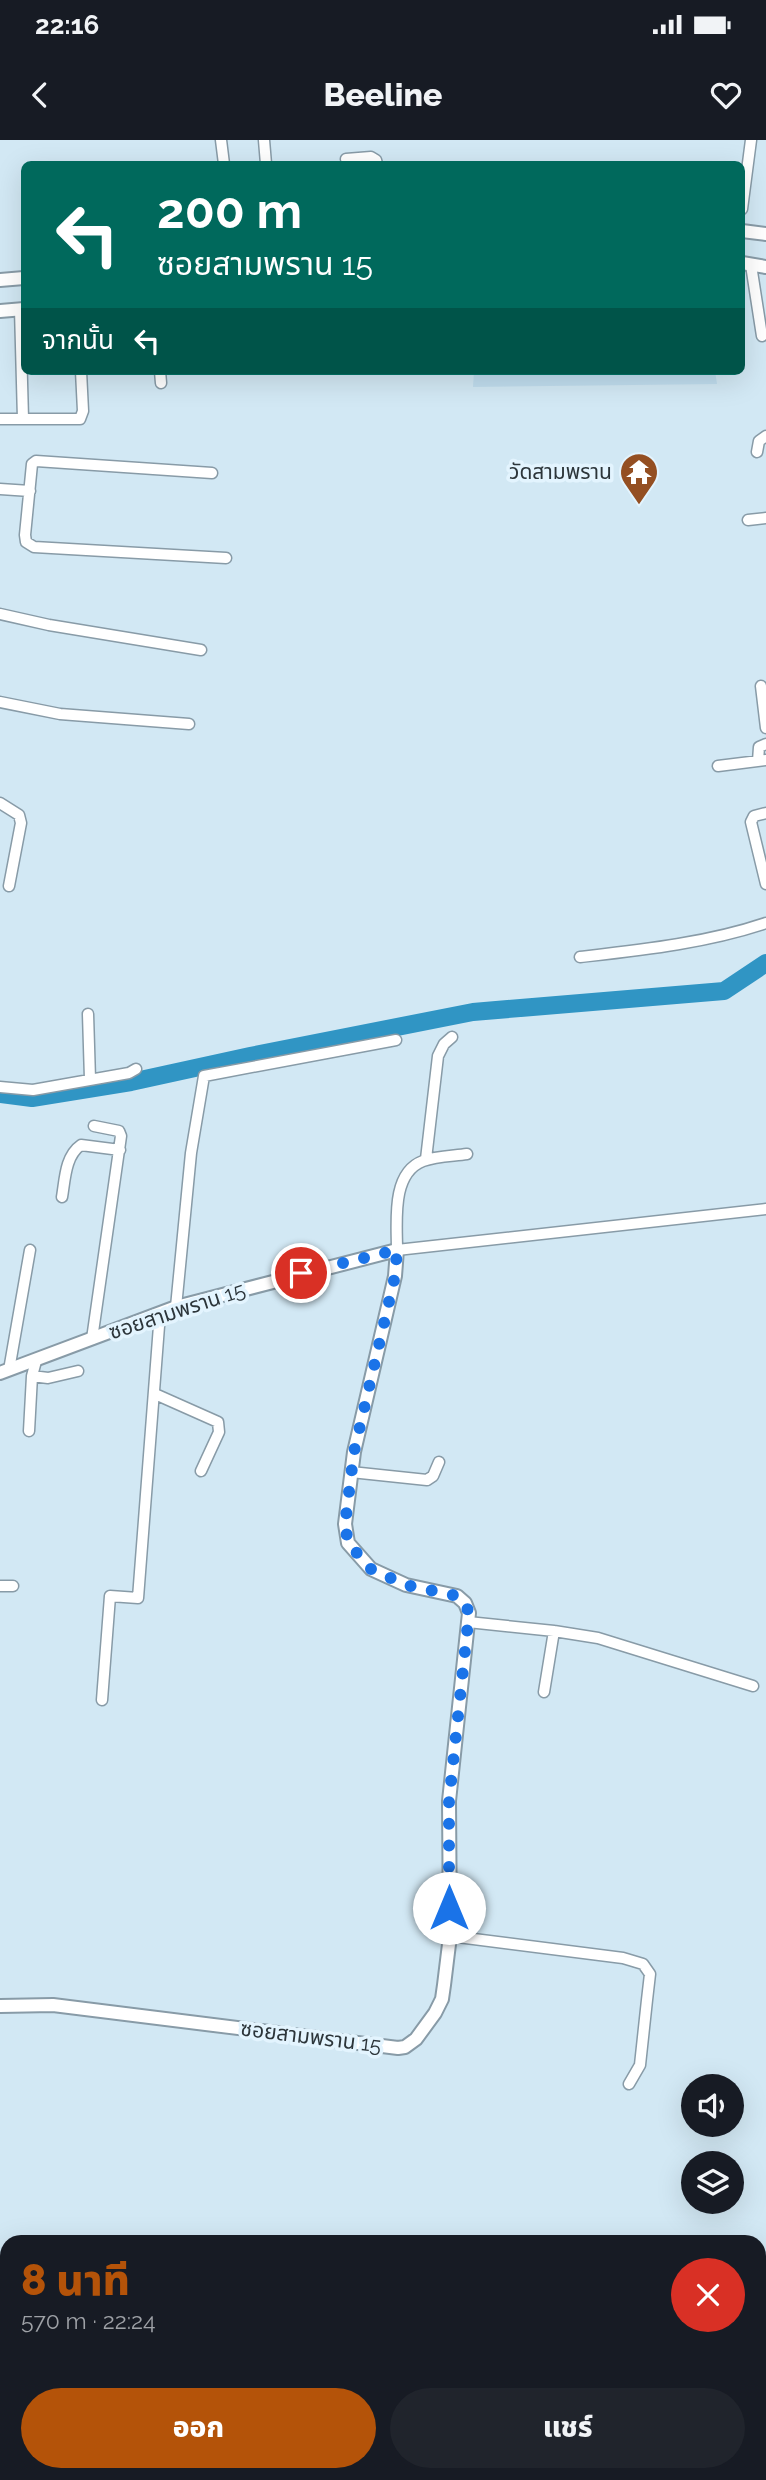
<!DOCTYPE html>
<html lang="th">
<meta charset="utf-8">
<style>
body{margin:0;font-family:Raleway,"Noto Sans Thai",sans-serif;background:#20242c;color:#f1f3f6;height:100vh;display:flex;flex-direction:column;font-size:26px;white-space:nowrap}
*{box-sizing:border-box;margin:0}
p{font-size:23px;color:#9ea1a6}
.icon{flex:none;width:38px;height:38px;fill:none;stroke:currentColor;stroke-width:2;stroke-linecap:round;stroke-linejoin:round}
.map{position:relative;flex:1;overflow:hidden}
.side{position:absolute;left:0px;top:2095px;width:766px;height:247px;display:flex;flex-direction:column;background:#171b24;border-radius:21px 21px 0 0;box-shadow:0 7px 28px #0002}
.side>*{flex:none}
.hud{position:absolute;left:21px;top:21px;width:724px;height:214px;border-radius:10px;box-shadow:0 7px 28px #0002;background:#00695c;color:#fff;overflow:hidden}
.fabs{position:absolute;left:681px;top:1934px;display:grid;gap:14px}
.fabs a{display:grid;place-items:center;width:63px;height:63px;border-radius:50%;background:#171b24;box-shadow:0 7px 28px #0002;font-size:35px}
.pin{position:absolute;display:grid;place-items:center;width:60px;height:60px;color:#fff;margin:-30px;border:4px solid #fff;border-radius:50%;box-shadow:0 2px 7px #0007}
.me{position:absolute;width:77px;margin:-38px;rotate:0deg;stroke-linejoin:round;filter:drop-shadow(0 0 5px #0008)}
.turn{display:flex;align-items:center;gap:24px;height:147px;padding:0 21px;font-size:32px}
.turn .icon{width:91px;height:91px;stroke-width:2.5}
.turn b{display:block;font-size:49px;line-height:60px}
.then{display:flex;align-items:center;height:66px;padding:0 21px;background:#0003;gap:14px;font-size:26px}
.round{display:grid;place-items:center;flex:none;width:74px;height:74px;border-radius:37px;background:#20242c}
.headline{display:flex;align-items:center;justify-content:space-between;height:119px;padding:0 21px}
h1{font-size:42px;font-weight:800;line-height:52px;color:#b45309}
.action{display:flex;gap:14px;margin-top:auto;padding:14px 21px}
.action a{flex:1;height:80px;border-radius:42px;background:#b45309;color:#fff;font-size:28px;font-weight:800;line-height:80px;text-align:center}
.action a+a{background:#20242c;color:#f1f3f6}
.status{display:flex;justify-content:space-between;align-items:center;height:49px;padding:0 35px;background:#171b24;direction:ltr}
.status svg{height:19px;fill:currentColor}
header{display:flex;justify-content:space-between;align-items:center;height:91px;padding:0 21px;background:#171b24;font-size:32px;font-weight:800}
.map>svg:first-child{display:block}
.built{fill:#c0ddee}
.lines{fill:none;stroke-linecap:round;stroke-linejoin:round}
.river{stroke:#3095c4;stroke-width:18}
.minor-casing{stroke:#889ba7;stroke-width:13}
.tertiary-casing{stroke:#889ba7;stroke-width:16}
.minor{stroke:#fff;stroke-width:10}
.tertiary{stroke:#fff;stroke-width:12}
.route{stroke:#1a73e8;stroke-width:12;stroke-dasharray:0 21.6}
.labels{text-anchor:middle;stroke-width:7;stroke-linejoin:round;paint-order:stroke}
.poi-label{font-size:21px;fill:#2c353a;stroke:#e3f4fe;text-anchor:end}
.street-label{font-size:21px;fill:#2c353a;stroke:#e3f4fe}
</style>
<div class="status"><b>22:16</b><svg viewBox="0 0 49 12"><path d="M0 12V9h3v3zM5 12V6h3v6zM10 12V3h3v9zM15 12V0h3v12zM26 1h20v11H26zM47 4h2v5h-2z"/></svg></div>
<header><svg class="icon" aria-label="back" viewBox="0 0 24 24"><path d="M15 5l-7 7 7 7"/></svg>Beeline<svg class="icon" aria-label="heart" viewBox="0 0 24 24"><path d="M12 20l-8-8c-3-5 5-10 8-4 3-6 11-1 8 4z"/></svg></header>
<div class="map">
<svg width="766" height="2340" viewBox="0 0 766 2340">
<rect width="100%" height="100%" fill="#d2e8f4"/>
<!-- built -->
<path class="built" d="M474,231H715L717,244L473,247Z"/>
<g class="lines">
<!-- river -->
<path class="river" d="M0,954L32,958L131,942L250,916L473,872L724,851L766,823"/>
<defs>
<path id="minor" d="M221,0L224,24
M264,0L266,24
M346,19L371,17L376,20L377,24
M742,69L751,0
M751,125L762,196
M20,169L23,279
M160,231L161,243
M0,279H80L83,271L81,231
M757,312L759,301L766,296
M212,333L36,321L32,324L25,395L26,402L34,407L226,418
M0,349L30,351
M748,380L766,378
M0,474L49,485L201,510
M761,546L766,588
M0,562L60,574L189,584
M758,621L759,607L766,604
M718,626L766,620
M0,663L19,675L21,683L9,746
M766,673L754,676L751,682L766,744
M580,817C641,810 707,803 766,783
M88,874L90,939
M0,947L33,950L129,933L136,929
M467,1014C453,1016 436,1016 423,1021C391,1033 397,1082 397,1110L766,1069
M426,1019L438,916L444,904L452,897
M62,1057C65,1040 65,1016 81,1005L120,1010
M176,1167L191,1013L204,936L396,900
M92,1199L121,996L119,991L94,986
M9,1230L30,1110
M32,1236L48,1238L78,1231
M155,1254L218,1282L219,1292L201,1331
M29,1291L32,1236L36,1221
M351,1332L427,1340L433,1336L439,1322
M0,1446H13
M468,1482L554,1491L598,1498L753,1546
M544,1552L554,1491
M102,1560L110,1456L138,1458L160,1173
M450,1796L623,1818L643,1824L650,1834L647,1860L640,1925L629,1944
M14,2340L32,2334"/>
<path id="tertiary" d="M742,91L766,94
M742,123L766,127
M0,140L24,138
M0,171L24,169
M0,1233L176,1167L397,1110L395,1136L354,1312L345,1384L348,1403L371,1429L406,1445L457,1456L465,1463L469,1473L449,1661L450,1796L444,1845L442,1859L435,1873L416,1899L405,1907L398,1908L53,1865L0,1866"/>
</defs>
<!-- minor casing -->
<use href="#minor" class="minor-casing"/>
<!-- tertiary casing -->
<use href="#tertiary" class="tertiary-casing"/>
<!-- minor -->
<use href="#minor" class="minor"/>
<!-- tertiary -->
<use href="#tertiary" class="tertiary"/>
</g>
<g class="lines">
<!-- route -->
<path class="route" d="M301,1133L397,1110L395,1136L354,1312L345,1384L348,1403L371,1429L406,1445L457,1456L465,1463L469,1473L449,1661V1768"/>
</g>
<!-- icons -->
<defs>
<symbol id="temple-pin" viewBox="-11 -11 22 30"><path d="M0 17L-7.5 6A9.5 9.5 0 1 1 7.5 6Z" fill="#944f22" stroke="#e3f4fe"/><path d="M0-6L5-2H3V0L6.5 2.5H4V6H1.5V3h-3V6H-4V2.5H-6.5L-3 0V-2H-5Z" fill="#fff"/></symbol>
</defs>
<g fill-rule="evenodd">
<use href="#temple-pin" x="617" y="310" width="44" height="60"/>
</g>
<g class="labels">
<!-- poi labels -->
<g class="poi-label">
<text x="612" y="339">วัดสามพราน</text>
</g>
<!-- street labels -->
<g class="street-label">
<text transform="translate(177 1171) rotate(-18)" y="7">ซอยสามพราน 15</text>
<text transform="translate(311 1897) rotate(7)" y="7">ซอยสามพราน 15</text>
</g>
</g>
</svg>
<div class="fabs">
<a><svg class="icon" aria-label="sound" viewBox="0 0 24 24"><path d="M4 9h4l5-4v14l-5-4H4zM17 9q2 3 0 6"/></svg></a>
<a><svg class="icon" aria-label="layers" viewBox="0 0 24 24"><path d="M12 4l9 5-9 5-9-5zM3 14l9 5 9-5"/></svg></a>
</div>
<div class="pin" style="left:301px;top:1133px;background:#d93025"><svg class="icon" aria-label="arrive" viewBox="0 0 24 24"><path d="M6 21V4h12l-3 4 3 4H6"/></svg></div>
<svg class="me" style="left:449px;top:1768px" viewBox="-20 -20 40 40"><circle r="19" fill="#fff"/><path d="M0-13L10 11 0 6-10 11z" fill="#1a73e8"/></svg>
<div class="hud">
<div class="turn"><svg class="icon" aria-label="left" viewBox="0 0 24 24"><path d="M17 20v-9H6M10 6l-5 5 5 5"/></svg><div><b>200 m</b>ซอยสามพราน 15</div></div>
<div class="then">จากนั้น<svg class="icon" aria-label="left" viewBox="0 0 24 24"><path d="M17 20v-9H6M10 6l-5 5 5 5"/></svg></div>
</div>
<section class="side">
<div class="headline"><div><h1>8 นาที</h1><p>570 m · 22:24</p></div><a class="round" style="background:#d93025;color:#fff"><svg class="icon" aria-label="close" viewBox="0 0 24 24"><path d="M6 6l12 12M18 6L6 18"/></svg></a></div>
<div class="action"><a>ออก</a><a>แชร์</a></div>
</section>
</div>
